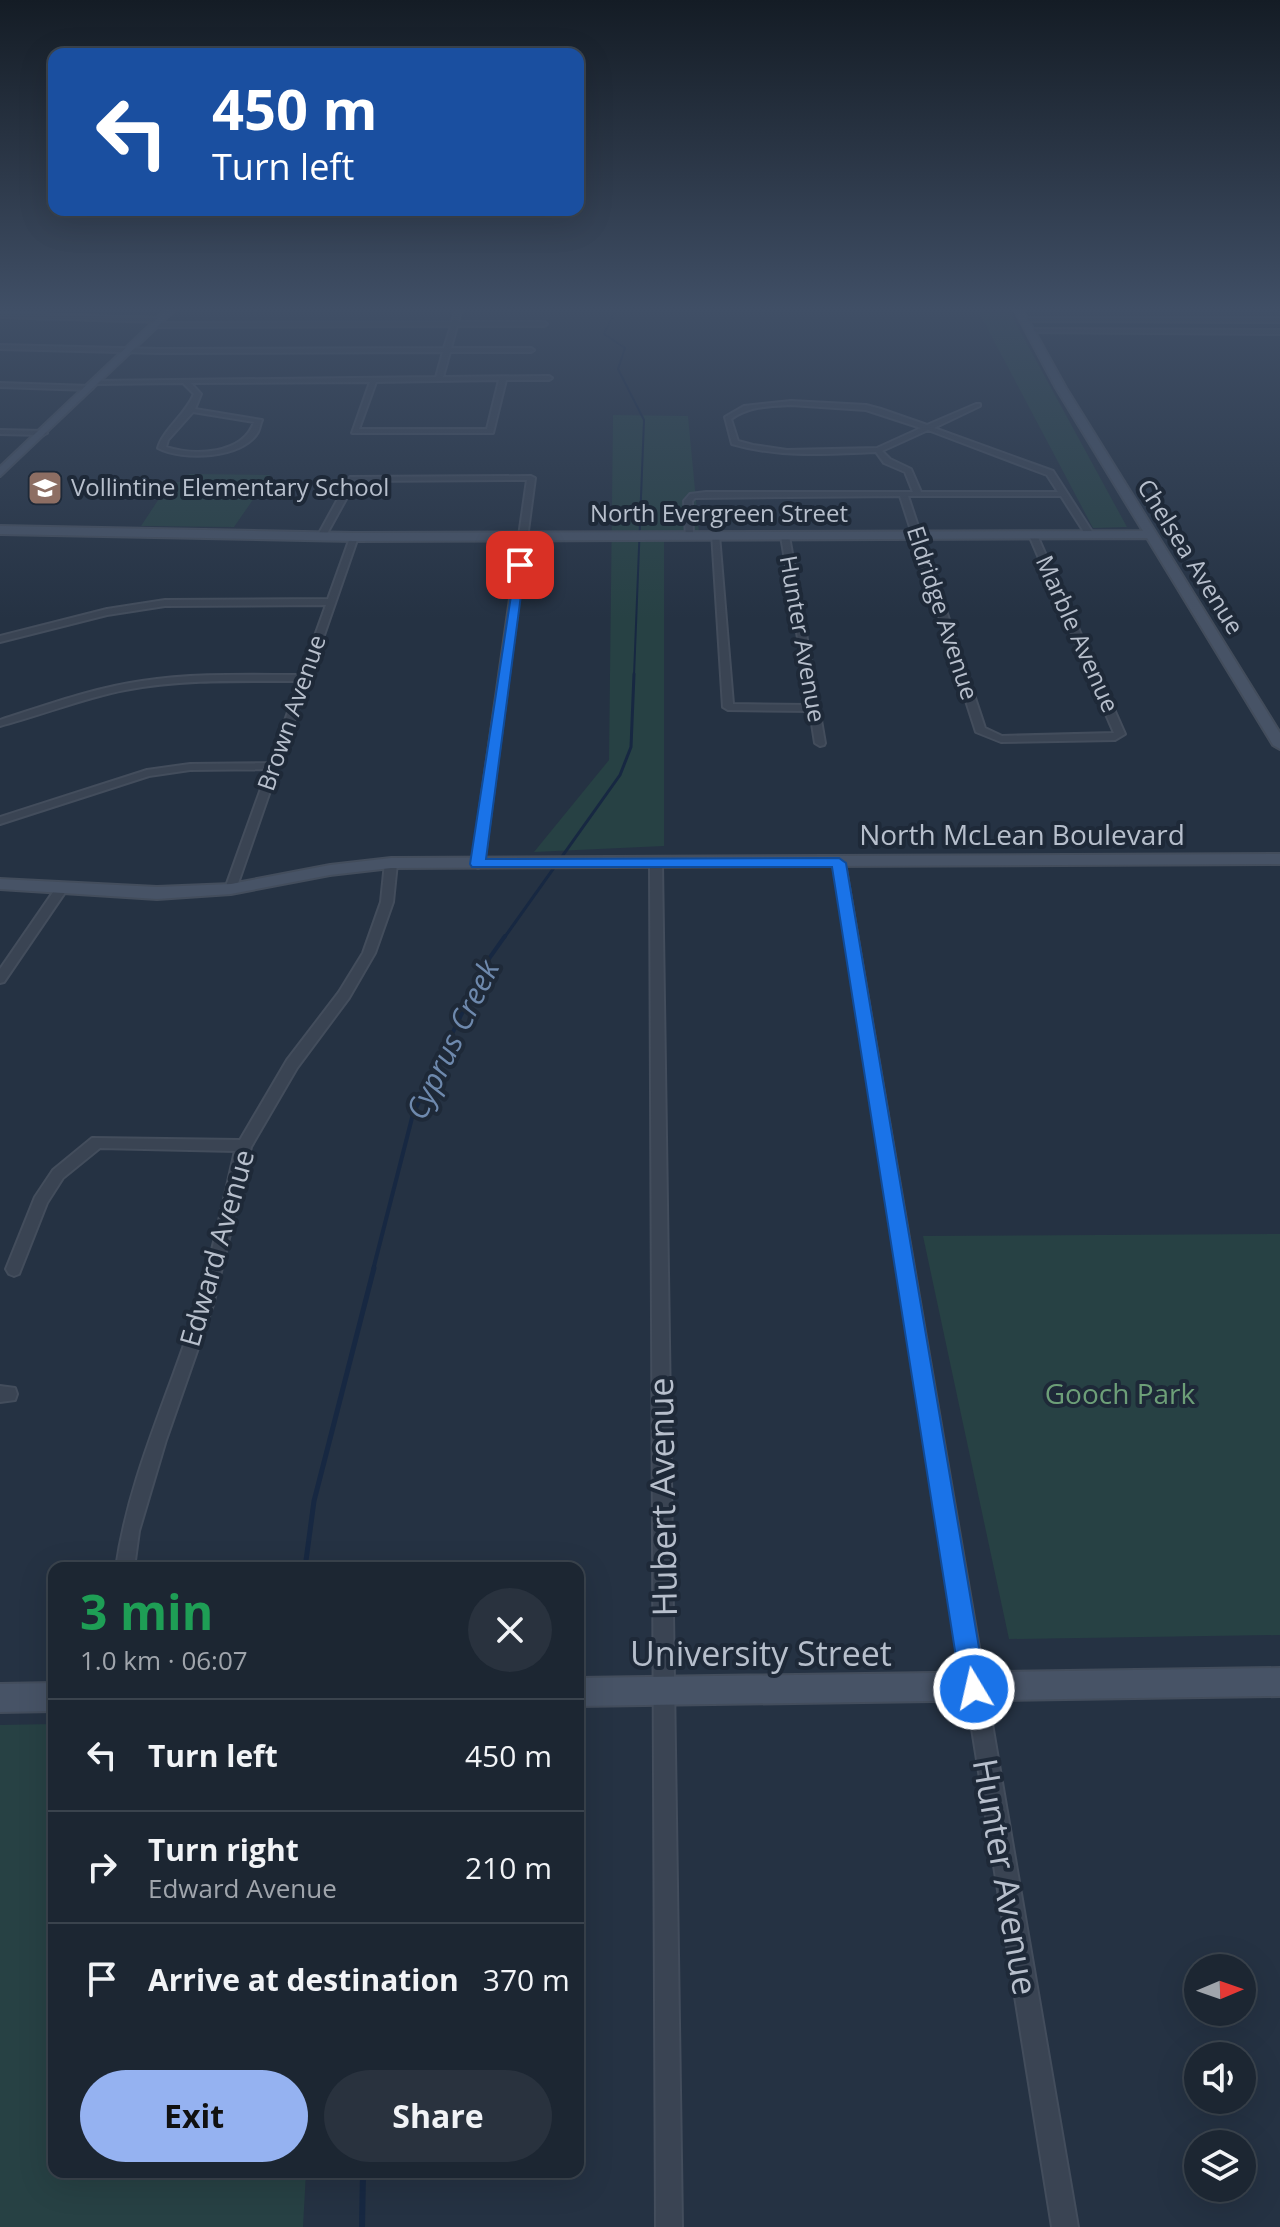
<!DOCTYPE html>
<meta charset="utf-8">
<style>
body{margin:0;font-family:"Open Sans",sans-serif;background:#29323e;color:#f1f3f6;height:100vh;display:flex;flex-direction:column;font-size:30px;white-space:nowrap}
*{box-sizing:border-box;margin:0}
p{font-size:26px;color:#a0a5ac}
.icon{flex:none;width:44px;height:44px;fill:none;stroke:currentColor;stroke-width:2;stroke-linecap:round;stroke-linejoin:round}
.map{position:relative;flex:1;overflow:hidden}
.sheet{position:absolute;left:48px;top:1562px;width:536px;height:616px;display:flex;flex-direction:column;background:#1c2632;border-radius:16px;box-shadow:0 8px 32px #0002,0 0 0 2px #3a434d}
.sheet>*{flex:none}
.guide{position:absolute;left:48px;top:48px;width:536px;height:168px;border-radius:16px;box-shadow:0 8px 32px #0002,0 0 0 2px #3a434d;background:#1a4fa0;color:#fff;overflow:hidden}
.needle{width:52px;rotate:88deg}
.fabs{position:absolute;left:1184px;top:1954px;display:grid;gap:16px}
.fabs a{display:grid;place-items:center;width:72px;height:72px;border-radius:50%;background:#1c2632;box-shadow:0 8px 32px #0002,0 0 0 2px #3a434d;font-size:40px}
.pin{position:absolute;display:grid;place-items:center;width:68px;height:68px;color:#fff;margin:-34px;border-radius:16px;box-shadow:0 4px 12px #0006}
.me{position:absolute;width:88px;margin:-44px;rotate:351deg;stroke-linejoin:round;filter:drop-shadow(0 0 6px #0008)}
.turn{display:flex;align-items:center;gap:28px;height:168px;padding:0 32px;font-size:36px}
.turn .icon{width:104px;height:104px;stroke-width:2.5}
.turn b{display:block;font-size:56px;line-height:68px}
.round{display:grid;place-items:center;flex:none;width:84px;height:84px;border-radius:42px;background:#29323e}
.head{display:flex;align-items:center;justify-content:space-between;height:136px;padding:0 32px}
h1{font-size:48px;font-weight:700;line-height:60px;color:#1e9e55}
.button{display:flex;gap:16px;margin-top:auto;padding:16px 32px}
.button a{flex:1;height:92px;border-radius:48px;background:#95b2f1;color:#111;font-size:32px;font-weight:700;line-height:92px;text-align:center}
.button a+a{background:#29323e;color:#f1f3f6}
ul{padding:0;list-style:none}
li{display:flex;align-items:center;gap:24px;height:112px;padding:0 32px;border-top:2px solid #3a434d}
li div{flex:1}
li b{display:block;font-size:30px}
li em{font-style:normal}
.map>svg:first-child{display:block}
.green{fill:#274144}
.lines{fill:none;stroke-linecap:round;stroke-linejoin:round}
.stream-far4{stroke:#172842;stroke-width:2}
.stream-far3{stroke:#172842;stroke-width:3}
.stream-far2{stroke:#172842;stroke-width:4}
.stream-far1{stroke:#172842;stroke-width:5}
.stream{stroke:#172842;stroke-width:6}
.street-casing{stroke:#434d5c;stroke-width:4}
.secondary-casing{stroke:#434d5c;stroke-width:4}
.street{fill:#3a4453;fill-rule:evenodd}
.secondary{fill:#475366;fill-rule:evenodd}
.route{fill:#1a73e8;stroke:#114b97;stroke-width:2}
.labels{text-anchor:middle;stroke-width:8;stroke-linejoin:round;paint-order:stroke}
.far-poi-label{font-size:24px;fill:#b7bfcc;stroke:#1e2938;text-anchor:start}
.far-street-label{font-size:24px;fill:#b7bfcc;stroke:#1e2938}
.street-label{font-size:28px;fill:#b7bfcc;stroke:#1e2938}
.park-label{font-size:28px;fill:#6d9f78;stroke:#1e2938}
.water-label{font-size:30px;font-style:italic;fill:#6e89ad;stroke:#1e2938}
.near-street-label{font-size:34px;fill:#b7bfcc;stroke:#1e2938}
</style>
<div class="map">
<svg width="1280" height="2227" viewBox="0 0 1280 2227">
<rect width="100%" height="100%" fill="#253243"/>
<!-- green -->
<path class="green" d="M976,307H1007L1127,527L1093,528Z
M613,415L688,416L699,532L664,533V846L534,852L609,760Z
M189,474L270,475L234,527L141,526L170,482H184Z
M1280,1234V1635L1009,1639L923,1236Z
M54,1724V2172H306L303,2227H0V1725Z"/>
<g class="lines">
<!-- stream-far4 -->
<path class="stream-far4" d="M617,307L604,334L625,348L618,369L644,420L634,676"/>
<!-- stream-far3 -->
<path class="stream-far3" d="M504,938L620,775L631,747L634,674"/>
<!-- stream-far2 -->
<path class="stream-far2" d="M373,1270L413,1114L488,960L505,936"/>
<!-- stream-far1 -->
<path class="stream-far1" d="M305,1568L314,1501L374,1268"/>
<!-- stream -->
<path class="stream" d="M362,2227L363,2172"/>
<defs>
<path id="street" d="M456,307H462L458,322H544L547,324L544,326H457L451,348H531L534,350L531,352H450L443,377L549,376L552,378L549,380H506L493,433H352L370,382L191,383L201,394L195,409L262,420C260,424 260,428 258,432C243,459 182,461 158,448C163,430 185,415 194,394L183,383L96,384L94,381L436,377L443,352L159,353L0,349V345L159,349L444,348L451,326L156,327L153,325L156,323L452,322ZM499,380L487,429H359L376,382ZM193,412L254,422C243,455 194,456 166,447L168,440Z
M0,313L160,318L163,320L160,322L0,317Z
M1024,318H1280V322L1022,321Z
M1030,329L1280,330V334L1028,332Z
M0,383L90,386L93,388L90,390L0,387Z
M791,401L866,405L881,409L927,425L976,404H980V406L934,428L1053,471L1093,533L1092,535H1086L1061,496H908L985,728L1002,736L1114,733L1029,535L1033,533L1037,535L1125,734L1115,740L1001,742L976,732L900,496L695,498L692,501L693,535L686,537L684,501L690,494L706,492H913L905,472L884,463L876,452C827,454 780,458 732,444L725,417L744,406ZM791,405L866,410L921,428L877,448L787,450L753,445L738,441L731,419C750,406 769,406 791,405ZM928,430L1047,475L1058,492H921L911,469L890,459L882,451Z
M0,430L43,431L47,433L43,435L0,434Z
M531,476L535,478L484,864L478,868L472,864L527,480L356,481L324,539L317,537L350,477Z
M712,533L719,535L733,704L809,705L781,536L785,534L789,536L825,743L824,745L820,746L815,743L810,711L728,710L723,707Z
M351,535L358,537L235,892L231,893L225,889L268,769L190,770L149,776L0,824V817L147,770L190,764L270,763L299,681C241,681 182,679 125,690C83,698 42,715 0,726V720C47,705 93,688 142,681C194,673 248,675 301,675L326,605L165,606L107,615L0,642V636L107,609L165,600L328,599Z
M391,859L397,863L393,902L375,953L349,998L297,1068L251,1147L213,1305L166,1440L139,1531L134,1568H116C129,1476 170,1393 197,1306C212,1255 223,1203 235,1151L100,1148L63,1178L47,1203L19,1274L14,1276L9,1274L6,1269L35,1197L53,1170L92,1138L240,1140L287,1060L339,992L363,953L381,902L385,863Z
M839,859L845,863L1078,2227H1052L833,863Z
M656,860L662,864L682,2227H656L650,864Z
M62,884L68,888L4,982L0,983V969L58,885Z
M0,1386L15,1388L17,1394L15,1400L0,1402Z"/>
<path id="secondary" d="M169,307H178L0,476V467Z
M1013,307H1021L1066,388L1280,733V749L1273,745L1147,538L354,541L0,534V526L354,533L1143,531L1056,388Z
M1280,854V864L391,868L330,875L231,894L157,899L0,889V879L157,887L231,884L330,865L391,858Z
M1280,1668V1696L578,1706V1678Z
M54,1683V1711L0,1712V1684Z"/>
</defs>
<!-- street casing -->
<use href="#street" class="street-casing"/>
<!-- secondary casing -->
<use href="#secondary" class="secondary-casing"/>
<!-- street -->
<use href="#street" class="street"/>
<!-- secondary -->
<use href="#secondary" class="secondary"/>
</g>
<!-- sky -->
<linearGradient id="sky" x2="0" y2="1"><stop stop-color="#141c25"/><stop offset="0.5" stop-color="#404f66"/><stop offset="1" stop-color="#404f66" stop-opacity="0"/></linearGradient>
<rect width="1280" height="619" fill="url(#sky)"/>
<!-- route -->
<path class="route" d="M516,563L525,565L486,859L839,858L846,863L986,1689L983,1698L974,1701L965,1698L961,1689L832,867H472L470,864Z"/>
<!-- icons -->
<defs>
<symbol id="school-square" viewBox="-11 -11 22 22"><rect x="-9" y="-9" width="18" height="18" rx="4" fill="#8d6e63" stroke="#1e2938"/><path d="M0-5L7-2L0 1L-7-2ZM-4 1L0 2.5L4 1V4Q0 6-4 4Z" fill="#fff"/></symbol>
</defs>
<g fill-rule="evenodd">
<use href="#school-square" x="25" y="468" width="40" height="40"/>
</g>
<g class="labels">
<!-- far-poi labels -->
<g class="far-poi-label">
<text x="71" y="496">Vollintine Elementary School</text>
</g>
<!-- far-street labels -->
<g class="far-street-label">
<text x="719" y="522">North Evergreen Street</text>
<text transform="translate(1190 557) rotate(58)" y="8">Chelsea Avenue</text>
<text transform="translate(942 613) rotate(72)" y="8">Eldridge Avenue</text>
<text transform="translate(1077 634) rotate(66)" y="8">Marble Avenue</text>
<text transform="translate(802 639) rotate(80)" y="8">Hunter Avenue</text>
<text transform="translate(292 713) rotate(-71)" y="8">Brown Avenue</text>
</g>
<!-- street labels -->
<g class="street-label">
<text x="1022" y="845">North McLean Boulevard</text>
<text transform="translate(217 1248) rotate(-74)" y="10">Edward Avenue</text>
</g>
<!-- park labels -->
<g class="park-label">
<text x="1120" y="1404">Gooch Park</text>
</g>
<!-- water labels -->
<g class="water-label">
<text transform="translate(453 1040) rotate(-64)" y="10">Cyprus Creek</text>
</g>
<!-- near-street labels -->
<g class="near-street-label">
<text transform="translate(663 1497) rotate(-91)" y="12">Hubert Avenue</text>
<text x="761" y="1666">University Street</text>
<text transform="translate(1005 1877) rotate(80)" y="12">Hunter Avenue</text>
</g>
</g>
</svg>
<div class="fabs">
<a><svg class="needle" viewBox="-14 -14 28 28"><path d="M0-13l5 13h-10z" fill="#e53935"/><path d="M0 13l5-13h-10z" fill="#a0a5ac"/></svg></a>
<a><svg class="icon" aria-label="sound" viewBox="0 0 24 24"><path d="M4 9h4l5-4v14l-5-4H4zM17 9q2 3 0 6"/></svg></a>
<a><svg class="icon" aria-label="layers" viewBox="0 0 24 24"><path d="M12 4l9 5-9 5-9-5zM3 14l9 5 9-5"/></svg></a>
</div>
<div class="pin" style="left:520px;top:565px;background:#d93025"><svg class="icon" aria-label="arrive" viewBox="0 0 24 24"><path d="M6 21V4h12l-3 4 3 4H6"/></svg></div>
<svg class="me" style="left:974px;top:1689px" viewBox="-20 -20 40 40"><circle r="17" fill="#1a73e8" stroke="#fff" stroke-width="3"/><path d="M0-11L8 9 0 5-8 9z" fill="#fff"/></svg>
<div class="guide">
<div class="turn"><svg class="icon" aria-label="left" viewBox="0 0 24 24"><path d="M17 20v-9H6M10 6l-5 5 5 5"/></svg><div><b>450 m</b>Turn left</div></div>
</div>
<section class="sheet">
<div class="head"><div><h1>3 min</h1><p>1.0 km · 06:07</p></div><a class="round"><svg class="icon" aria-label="close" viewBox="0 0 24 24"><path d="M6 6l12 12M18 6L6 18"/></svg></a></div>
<ul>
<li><svg class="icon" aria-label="left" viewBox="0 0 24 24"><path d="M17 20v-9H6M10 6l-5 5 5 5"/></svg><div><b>Turn left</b></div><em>450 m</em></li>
<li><svg class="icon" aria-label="right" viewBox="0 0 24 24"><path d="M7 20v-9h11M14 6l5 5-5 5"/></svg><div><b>Turn right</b><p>Edward Avenue</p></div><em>210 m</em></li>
<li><svg class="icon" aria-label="arrive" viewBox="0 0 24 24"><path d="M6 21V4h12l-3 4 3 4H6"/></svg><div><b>Arrive at destination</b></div><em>370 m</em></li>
</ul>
<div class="button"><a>Exit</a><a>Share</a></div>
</section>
</div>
